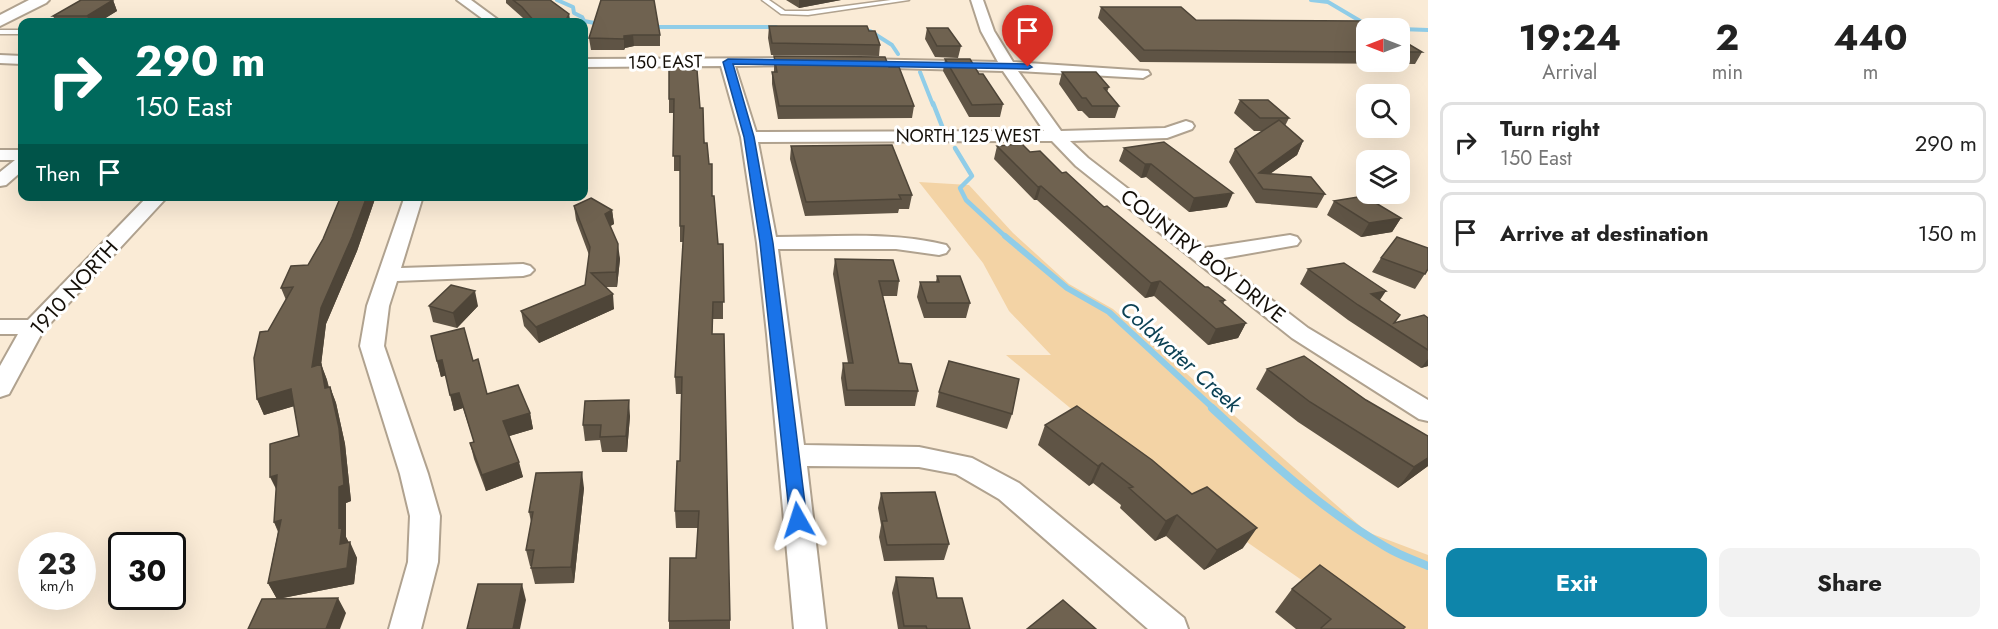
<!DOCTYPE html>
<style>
body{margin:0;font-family:Jost,sans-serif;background:#f2f2f2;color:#222;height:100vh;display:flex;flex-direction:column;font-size:22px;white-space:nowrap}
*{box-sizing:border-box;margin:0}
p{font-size:20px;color:#767676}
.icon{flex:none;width:33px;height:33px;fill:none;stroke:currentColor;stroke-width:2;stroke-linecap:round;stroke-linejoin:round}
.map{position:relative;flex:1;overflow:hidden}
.panel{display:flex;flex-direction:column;background:#fff;width:570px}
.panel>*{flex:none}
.hud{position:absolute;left:18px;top:18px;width:570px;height:183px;border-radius:12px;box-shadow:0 6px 24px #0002;background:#00695c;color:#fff;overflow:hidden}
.needle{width:39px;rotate:270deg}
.buttons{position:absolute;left:1356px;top:18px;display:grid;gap:12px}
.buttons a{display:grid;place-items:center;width:54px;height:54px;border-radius:12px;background:#fff;box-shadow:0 6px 24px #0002;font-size:30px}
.speed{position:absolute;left:18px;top:532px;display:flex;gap:12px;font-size:30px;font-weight:700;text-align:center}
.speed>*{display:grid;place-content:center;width:78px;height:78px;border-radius:50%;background:#fff;box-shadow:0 6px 24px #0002;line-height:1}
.speed small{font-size:15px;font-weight:400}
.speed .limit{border:3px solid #111;border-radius:9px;background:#fff;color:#111}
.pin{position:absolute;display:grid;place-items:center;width:51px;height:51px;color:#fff;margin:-62px -26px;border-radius:50% 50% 50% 0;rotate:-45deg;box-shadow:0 0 6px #0007}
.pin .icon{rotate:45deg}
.me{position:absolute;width:66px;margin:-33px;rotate:354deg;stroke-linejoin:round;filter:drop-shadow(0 0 4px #0008)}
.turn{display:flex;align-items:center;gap:21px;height:126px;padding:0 18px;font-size:27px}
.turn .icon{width:78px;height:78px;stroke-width:2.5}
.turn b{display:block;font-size:42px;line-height:51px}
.then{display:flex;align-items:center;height:57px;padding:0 18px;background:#0003;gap:12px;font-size:22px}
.eta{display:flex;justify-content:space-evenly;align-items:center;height:102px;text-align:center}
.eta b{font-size:36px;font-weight:700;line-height:42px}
.cta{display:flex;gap:12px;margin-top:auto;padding:12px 18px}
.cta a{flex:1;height:69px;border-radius:12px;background:#0e85aa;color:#fff;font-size:24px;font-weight:700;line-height:69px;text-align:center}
.cta a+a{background:#f2f2f2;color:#222}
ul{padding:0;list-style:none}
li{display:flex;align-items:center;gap:18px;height:81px;margin:0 12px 9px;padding:0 6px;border:3px solid #e0e0e0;border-radius:12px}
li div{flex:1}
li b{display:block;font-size:22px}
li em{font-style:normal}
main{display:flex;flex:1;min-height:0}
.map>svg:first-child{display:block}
.green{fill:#f3d3a5}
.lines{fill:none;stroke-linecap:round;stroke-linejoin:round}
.stream-far3{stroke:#90cde8;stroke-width:4}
.stream-far2{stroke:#90cde8;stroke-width:4.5}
.stream-far1{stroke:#90cde8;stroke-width:6}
.stream{stroke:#90cde8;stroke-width:8}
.service-casing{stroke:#b0a28f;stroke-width:3}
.minor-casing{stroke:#b0a28f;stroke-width:4}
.tertiary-casing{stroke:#b0a28f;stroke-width:4}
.service{fill:#fff;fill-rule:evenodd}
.minor{fill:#fff;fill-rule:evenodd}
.tertiary{fill:#fff;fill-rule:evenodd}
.wall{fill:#5f5445}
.shaded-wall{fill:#4e4538}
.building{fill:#6f6250;stroke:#4e4538;stroke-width:1.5}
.route{fill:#1a73e8;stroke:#114b97;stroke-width:1.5}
.labels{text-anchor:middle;stroke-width:6;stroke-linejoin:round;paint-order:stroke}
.far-street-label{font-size:18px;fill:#140f08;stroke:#fff}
.street-label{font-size:21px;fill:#140f08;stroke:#fff}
.water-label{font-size:22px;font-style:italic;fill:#0d4255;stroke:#fff}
</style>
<main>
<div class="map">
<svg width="1428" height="629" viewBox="0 0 1428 629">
<rect width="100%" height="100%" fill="#faebd6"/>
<!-- green -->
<path class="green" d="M919,182L969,185L1013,233L1069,284L1113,309L1367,532L1428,555V629H1372L1155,478L1006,355H1051L1009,311L983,263Z"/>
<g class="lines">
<!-- stream-far3 -->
<path class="stream-far3" d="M557,0L573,7L574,13L582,17L584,21L600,24
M1311,0L1328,2L1372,28
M652,27H776
M1400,29L1428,30
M870,31L892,45L898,54
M920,72L933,105"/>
<!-- stream-far2 -->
<path class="stream-far2" d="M933,103L942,126
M955,148L972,176L960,188L966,200L1007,238"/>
<!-- stream-far1 -->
<path class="stream-far1" d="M1005,236L1067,288L1109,312L1214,409"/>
<!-- stream -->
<path class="stream" d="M1212,408C1266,458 1322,510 1386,547C1399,555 1414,560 1428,566"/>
<defs>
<path id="service" d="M762,0H769L785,11H808L891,0H909L808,15L781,14Z
M0,30H22V34H0Z"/>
<path id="minor" d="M457,0H471L501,22H487Z
M971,0H983L994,31L1013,62L1148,71L1150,74L1143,78L1018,71L1061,131L1165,128L1186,121L1192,123L1194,126L1192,129L1167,138L1070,141L1088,158L1205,248L1290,235L1297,237L1300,241L1297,245L1218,259L1308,328L1428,400V421L1419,419L1292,338L1076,166L1052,141L758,142L776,237C832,237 891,231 946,245L949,249L946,253L939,255L896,249H778L804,445L919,447L972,458L1019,483L1184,618L1188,629H1148L999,499L956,474L919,467L807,466L826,629H794L767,334L757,243L741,137L721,66L584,67V59L809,58L811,61L804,65L735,66L756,132L1044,131L1003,71L858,67L851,63L858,59L998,62L981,31Z
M0,55L22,56V64L0,63Z
M0,150H22V171L6,185L0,186V172L15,160H0Z
M148,196H168L43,331L9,394L0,397V366L18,334H0V320H28Z
M405,196H423L401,268L523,264L530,266L534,270L530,274L523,276L397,281L389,306L384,346L428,474L440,516L438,562L421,629H389L408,562L410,516L400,474L360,346L367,306Z"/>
<path id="tertiary" d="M29,0H49L46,3L0,26V15Z"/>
</defs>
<!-- service casing -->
<use href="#service" class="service-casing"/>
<!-- minor casing -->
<use href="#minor" class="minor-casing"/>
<!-- tertiary casing -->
<use href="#tertiary" class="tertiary-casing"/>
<!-- service -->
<use href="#service" class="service"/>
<!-- minor -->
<use href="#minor" class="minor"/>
<!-- tertiary -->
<use href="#tertiary" class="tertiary"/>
</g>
<!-- wall -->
<path class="wall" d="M113,0L117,11L99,22H56L53,16Z
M506,0H550L569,14L570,22H527L523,18L506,3Z
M601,0H678H654L660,35V46H634L625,48L624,50H591L589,38Z
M786,0H841L799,8Z
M1101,7L1196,20L1366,28V62H1400V39L1422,52L1415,64L1140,62L1098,18Z
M769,26L869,31L880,45L879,56L771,55L768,38Z
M927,28L961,46L958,58L935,57L925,39Z
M774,56L914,106L912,118L778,119L772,84V72H774Z
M945,59L979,74L1003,104L1000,117H969L943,71Z
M691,70L700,108L718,244H723V319H713L712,334L730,620V629H669V621L696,558L698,528H676L675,511L680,461L681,394H676L675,377L683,242H680V171H674V113H669V99Z
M1062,72L1109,87L1107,92L1119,106L1115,118H1089L1082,111H1078L1059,84Z
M1240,100L1289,118L1285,126L1303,141L1297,155L1270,174L1325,194L1317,208L1256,203L1229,162L1235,149L1262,131H1254L1234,113Z
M791,146L912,195L909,209H899L898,213L805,216L790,159Z
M997,146L1030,152L1062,173L1205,287L1225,300L1223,304L1246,323L1238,338L1208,345L1154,296L1145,298L1037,200H1034L994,159Z
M1124,148L1227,207L1189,212L1146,177L1141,178L1119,161Z
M341,196H376L357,251L326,324L321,364L327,380L329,387H330L336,403L345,444L351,501L346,503V537L357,558L354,584L278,599L346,613L277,599L268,583L278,532L274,522L299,436L294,406L264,415L257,399L268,331L286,300L281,288L308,265L323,239Z
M1334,201L1401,218L1392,232L1361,237L1327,215Z
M574,206L612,210L614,224L610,226L620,259L617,287H606L614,309L539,343L524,326L521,311L585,285L589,255L576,220Z
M1381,258L1428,269L1415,289L1372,272Z
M835,259L899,281L897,296H883L899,363L918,391L915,406H845L841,378L843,363H848L833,274Z
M1308,269L1380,300L1395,323L1428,318V366L1421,368L1348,320L1300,284Z
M937,276L970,303L966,318H924L917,297L920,282H936Z
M429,306H478L457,328L433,322Z
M437,361H473L487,394L530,413L533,429L509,436L523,477L486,491L474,459L470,443L474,442L463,408L454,411L446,375L441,377Z
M1267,369L1428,436V466L1398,488L1298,422L1256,389Z
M939,392L1012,414L1007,429L936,407Z
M630,416L627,452H602L600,440L585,441L583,425Z
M1045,425L1243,548L1204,570L1166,536L1155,541L1120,508L1121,505L1093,483L1089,486L1038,445Z
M584,488L574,583L535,584L531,568L532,566H530L526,550L531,522L529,512Z
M881,493L949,544L944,560L884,561L879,537L881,525L878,508Z
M896,577L937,598L970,629H898L892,593Z
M1292,589L1403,629H1296L1275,612Z"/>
<!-- shaded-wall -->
<path class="shaded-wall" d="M113,0L117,11L99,22H90L87,16Z
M799,0H841L799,8Z
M569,14L570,22H565Z
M633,35L634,46L625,48L624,50V36Z
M1303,141L1297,155L1258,182L1259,173Z
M1145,164H1151L1146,177L1141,178Z
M1041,186L1037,200H1034L1038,187Z
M1233,193L1227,207L1189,212L1194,198Z
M367,196H376L357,251L326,324L319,382L312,367L321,308Z
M612,210L614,224L607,228L605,214Z
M1401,218L1392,232L1361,237L1369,223Z
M618,244L620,259L617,287L616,272Z
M1160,281L1154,296L1145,298L1151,283Z
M475,291L478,306L457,328L453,313Z
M1386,291L1376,306L1371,294Z
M613,294L614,309L539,343L536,327Z
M1246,323L1238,338L1208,345L1216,329Z
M1428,359V366L1421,368Z
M442,360L447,375L441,377L437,361Z
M321,364L327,380L331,404L325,388Z
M330,387L336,403L345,444L351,501L346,503V537L349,543L340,544Z
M291,389L298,405L264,415L257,399Z
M459,393L463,408L454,411L450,395Z
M629,400L630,416L627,452L626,436Z
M530,413L533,429L506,437L503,421Z
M1428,458V466L1398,488L1414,467Z
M519,462L523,477L486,491L482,475Z
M1102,463L1093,483L1089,486L1098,466Z
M582,472L584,488L574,583L571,567Z
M277,475L278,493L270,477Z
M1177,515L1166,536L1155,541L1166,521Z
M281,520L282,538L274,522Z
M1257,528L1243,548L1204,570L1217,550Z
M350,542L357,558L354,584L277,599L268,583Z
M522,584L526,600L520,629H513Z
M338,598L346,613L340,629H326Z"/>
<!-- building -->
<path class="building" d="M81,0H113L87,16H53Z
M513,0H550L569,14L565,22H535L522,7Z
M601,0H654L660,35H633L624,36V39L589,38Z
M1101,7H1181L1196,20L1369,21L1382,28H1366V52L1144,50Z
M769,26H867L869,31H875L880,45L772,43Z
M927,28H948L961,46H937Z
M1400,39L1422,52H1400Z
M774,56L885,57L889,67H899L914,106H779L772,72H777Z
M945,59H970L979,74H983L1003,104L972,105Z
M691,64V70H697L700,108H703L704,143H707L709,164H712V196H714L718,244H723L724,302H713L712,334H724L730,620L669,621L670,558H696L699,511H675L677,461H680L682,377H675L684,226H680V156H673L674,99H669V65Z
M1062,72H1096L1109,87L1104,88L1119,106H1092L1086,98H1082Z
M1240,100H1268L1289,118H1260Z
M1279,120L1303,141L1259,173L1311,177L1325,194L1263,189L1235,149Z
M1164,142L1233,193L1194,198L1151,164H1145L1124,148Z
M1022,144L1030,152L1040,151L1062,173L1066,172L1104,207L1107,206L1205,287H1208L1225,300L1220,301L1246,323L1216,329L1160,281L1151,283L1041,186L1038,187L997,146Z
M892,145L912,195H899L901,199L806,202L791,146Z
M341,196H367L352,237L321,308L312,367L321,364L325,388L330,387L339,428L344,485L339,487V528L342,527L340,544L350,542L347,568L268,583L281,520L274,522L277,475L270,477V444L299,436L291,389L257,399L254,358L260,332L268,331L293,287L281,288L291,266L308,265L323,239Z
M1364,196L1401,218L1369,223L1334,201Z
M591,198L612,210L605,214L618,244L616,272L591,273L613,294L536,327L521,311L585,285L590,247L574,206Z
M1397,237L1428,248V269L1425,274L1381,258Z
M835,259L893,260L899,281H879L899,363L911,364L918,391L847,390L843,363H853Z
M1344,263L1386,291L1371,294L1400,315L1394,323L1424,315L1428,318V350L1358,305L1308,269Z
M937,276H960L970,303H927L920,282H939Z
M451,285L475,291L453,313L429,306Z
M464,328L473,361L478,359L487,394L518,385L530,413L503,421L519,462L482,475L470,443L474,442L459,393L450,395L442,360L437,361L431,336Z
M1304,356L1366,400L1428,436V458L1414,467L1310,402L1267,369Z
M949,361L1019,379L1012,414L939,392Z
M629,400L626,436L600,437L601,425H583L585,401Z
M1077,406L1152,460L1192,494L1207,487L1257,528L1217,550L1177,515L1166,521L1129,488L1133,487L1102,463L1098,466L1045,425Z
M582,472L571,567L531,568L534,550H526L533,512H529L536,473Z
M935,492L949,544L887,545L882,521H887L881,493Z
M1320,565L1405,627L1403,629H1322L1321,628L1331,619L1292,589Z
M896,577L933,578L937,598H962L970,629H927L926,626H904Z
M478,584H522L513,629H467Z
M338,598L326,629H248L262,599Z
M1063,600L1096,629H1027Z"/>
<!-- route -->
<path class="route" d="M728,59L1028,64L1032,67L1028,69L733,64L754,137L773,243L807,520L805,526L798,528L792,526L790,520L760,243L744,137L723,62Z"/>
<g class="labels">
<!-- far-street labels -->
<g class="far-street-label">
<text transform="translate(665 62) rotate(-1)" y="6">150 EAST</text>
<text x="968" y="142">NORTH 125 WEST</text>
</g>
<!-- street labels -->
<g class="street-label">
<text transform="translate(1203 256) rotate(38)" y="7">COUNTRY BOY DRIVE</text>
<text transform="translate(74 288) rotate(-48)" y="7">1910 NORTH</text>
</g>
<!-- water labels -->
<g class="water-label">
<text transform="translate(1181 356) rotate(42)" y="8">Coldwater Creek</text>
</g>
</g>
</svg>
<div class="buttons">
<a><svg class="needle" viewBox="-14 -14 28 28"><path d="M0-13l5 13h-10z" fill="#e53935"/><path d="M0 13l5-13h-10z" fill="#767676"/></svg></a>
<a><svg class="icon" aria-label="search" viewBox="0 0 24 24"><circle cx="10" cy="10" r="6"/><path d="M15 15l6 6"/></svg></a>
<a><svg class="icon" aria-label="layers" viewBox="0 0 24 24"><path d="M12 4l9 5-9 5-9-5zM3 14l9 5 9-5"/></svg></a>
</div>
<div class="speed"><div>23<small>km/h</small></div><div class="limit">30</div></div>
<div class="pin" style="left:1028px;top:67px;background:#d93025"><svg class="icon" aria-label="arrive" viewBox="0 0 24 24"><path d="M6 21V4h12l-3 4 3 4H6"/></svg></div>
<svg class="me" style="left:798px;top:520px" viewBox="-20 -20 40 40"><path d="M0-17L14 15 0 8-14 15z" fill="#1a73e8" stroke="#fff" stroke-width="4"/></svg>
<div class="hud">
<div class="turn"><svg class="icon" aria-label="right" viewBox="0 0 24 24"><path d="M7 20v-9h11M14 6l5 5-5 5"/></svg><div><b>290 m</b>150 East</div></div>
<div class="then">Then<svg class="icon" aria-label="arrive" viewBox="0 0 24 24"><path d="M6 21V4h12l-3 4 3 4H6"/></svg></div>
</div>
</div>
<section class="panel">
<div class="eta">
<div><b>19:24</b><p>Arrival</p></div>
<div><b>2</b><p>min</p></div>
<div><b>440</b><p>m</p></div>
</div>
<ul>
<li><svg class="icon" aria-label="right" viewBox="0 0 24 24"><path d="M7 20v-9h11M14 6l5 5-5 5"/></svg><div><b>Turn right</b><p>150 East</p></div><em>290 m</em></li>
<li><svg class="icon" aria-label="arrive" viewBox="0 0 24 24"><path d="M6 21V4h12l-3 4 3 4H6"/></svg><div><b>Arrive at destination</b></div><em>150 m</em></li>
</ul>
<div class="cta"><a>Exit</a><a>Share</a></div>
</section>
</main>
